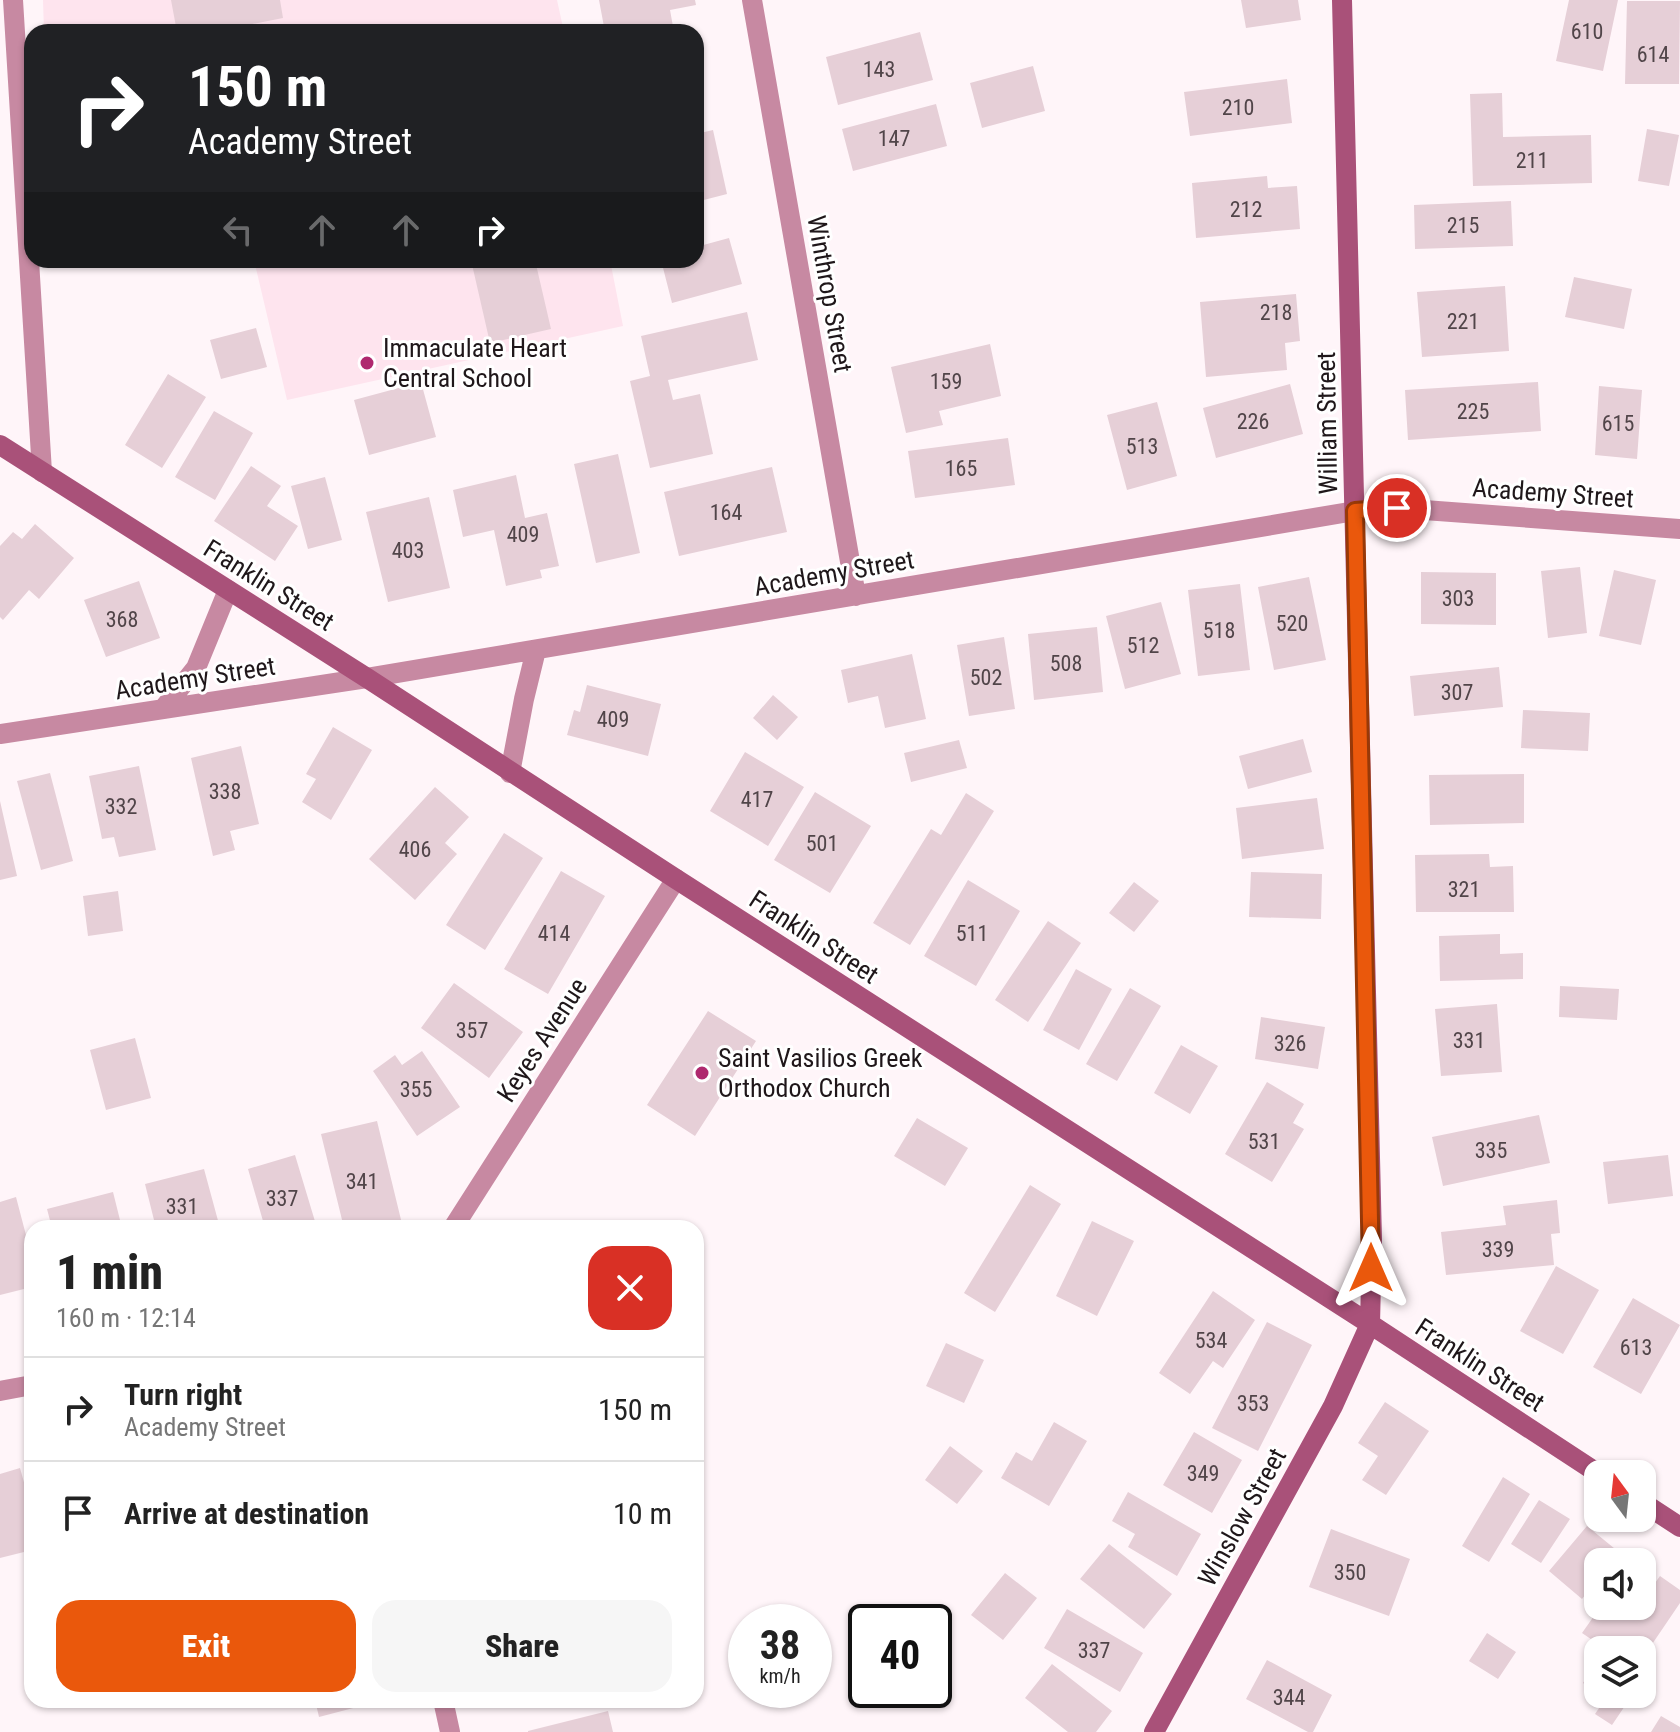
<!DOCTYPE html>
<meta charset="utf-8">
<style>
body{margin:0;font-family:"Roboto Condensed",sans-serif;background:#f6f6f6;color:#222;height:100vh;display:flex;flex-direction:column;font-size:30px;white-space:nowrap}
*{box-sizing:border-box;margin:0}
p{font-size:26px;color:#767676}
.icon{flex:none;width:44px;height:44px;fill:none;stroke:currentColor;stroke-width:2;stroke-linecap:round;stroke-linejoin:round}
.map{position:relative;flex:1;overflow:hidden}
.drawer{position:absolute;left:24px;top:1220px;width:680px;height:488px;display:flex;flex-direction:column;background:#fff;border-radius:24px;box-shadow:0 2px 6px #0004}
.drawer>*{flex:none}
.top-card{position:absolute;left:24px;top:24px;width:680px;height:244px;border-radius:24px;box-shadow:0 2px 6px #0004;background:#202124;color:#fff;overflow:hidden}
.needle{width:52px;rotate:345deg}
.buttons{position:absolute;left:1584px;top:1460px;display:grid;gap:16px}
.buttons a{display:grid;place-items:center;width:72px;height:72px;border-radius:16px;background:#fff;box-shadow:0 2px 6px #0004;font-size:40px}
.speed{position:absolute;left:728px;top:1604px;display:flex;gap:16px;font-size:40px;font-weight:700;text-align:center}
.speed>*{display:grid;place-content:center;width:104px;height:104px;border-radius:50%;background:#fff;box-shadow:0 2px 6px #0004;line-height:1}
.speed small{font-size:20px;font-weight:400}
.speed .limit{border:4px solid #111;border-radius:12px;background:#fff;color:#111}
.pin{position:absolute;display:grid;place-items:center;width:68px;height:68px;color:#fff;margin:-34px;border:4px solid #fff;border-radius:50%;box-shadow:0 2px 8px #0007}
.me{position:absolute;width:88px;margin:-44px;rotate:0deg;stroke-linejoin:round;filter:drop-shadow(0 0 6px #0008)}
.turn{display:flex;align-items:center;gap:28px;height:168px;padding:0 32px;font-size:36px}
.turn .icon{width:104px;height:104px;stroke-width:2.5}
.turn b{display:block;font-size:56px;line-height:68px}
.lanes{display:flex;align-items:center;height:76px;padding:0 32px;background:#0003;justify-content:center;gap:40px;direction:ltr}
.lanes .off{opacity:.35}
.round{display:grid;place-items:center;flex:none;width:84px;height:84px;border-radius:24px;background:#f6f6f6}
.summary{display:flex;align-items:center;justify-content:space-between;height:136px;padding:0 32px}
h1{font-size:48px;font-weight:800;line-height:60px}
.action{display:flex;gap:16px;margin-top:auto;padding:16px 32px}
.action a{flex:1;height:92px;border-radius:24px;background:#ea580c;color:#fff;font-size:32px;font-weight:800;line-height:92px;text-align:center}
.action a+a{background:#f6f6f6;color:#222}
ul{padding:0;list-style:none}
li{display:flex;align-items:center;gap:24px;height:104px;padding:0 32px;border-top:2px solid #e0e0e0}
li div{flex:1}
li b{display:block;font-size:30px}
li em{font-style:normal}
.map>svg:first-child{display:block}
.built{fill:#fee4ee}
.building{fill:#e6cfd7}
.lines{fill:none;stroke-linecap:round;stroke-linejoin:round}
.street{stroke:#c789a2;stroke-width:20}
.secondary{stroke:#a95179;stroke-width:20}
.route-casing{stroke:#983908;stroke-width:20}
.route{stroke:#ea580c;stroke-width:14}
.poi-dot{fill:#af296f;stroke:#fff;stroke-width:3}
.labels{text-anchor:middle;stroke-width:6;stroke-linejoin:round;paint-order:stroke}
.number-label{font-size:22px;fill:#514549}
.street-label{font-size:26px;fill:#1f171a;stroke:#fff}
.poi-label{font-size:26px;fill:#1f171a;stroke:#fff;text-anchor:start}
</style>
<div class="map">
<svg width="1680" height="1732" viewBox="0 0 1680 1732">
<rect width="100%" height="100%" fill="#fff5f9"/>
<!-- built -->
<path class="built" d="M43,0H557L564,32H44Z
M254,260H610L623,326L287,400Z"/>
<!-- building -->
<path class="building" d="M171,0H280L283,18L212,32H177Z
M599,0H695L696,5L670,10L674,32H605Z
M1241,0H1298L1301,20L1246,28Z
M1569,0H1618L1603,71L1556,61Z
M1627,1H1680L1679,84H1625Z
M920,32L933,80L838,105L826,57Z
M1033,66L1045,111L982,128L970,83Z
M1287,79L1292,123L1190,136L1184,92Z
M1502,93L1503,137L1591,135L1592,183L1473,186L1470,94Z
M936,104L947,146L853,171L842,129Z
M1647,129L1679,135L1669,186L1638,181Z
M713,130L727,194L696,202V134Z
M1267,176L1268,188L1297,186L1300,229L1196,238L1192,183Z
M1511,201L1513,246L1415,249L1414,205Z
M729,238L742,284L672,303L661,260H696V247Z
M471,260H535L551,329L490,343Z
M1574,277L1632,289L1624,329L1565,317Z
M1505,286L1509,351L1422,357L1417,292Z
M1296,294L1300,341L1285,343L1287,370L1206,377L1200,302Z
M747,312L758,360L668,380L673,400L700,394L713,454L650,468L630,381L650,376L641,336Z
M256,328L267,367L221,379L210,340Z
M990,344L1001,396L939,411L943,425L906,433L891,367Z
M168,374L206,397L162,468L125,445Z
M421,382L436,437L369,455L354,400Z
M1538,382L1541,431L1408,440L1405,390Z
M1290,384L1303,434L1216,458L1203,408Z
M1599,386L1642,390L1637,459L1595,455Z
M1157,402L1177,476L1127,490L1107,415Z
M214,411L253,433L215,500L175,477Z
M1008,438L1015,485L915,498L908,451Z
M618,454L640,553L596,563L574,464Z
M251,466L281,486L267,506L298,526L275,561L214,521Z
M772,467L787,532L679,556L664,492Z
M516,475L525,518L547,513L559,566L540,570L542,578L506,586L494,530L463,537L453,490Z
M325,477L342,540L308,549L291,486Z
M429,497L450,588L388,602L366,512Z
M35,524L74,558L39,599L29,590L3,620L0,617V546L13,532L22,539Z
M1580,567L1587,633L1548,638L1541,571Z
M1614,570L1656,580L1641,645L1599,636Z
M1421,572L1496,573V625L1421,624Z
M1309,577L1326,660L1274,670L1258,587Z
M139,581L160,638L106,657L84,600Z
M1240,584L1250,670L1198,676L1188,590Z
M1161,602L1181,674L1125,689L1106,616Z
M1097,627L1103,692L1034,700L1028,634Z
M1004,637L1015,709L969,716L957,645Z
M912,654L926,719L885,728L878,696L848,703L841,670Z
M1499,667L1503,707L1414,716L1410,676Z
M587,685L661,704L648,756L567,735L574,710L580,712Z
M773,695L798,717L777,740L753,718Z
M1523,710L1590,713L1588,751L1521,748Z
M333,727L372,750L331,820L302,802L316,779L306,774Z
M1303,739L1312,772L1248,789L1239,756Z
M959,740L967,768L911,782L904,753Z
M241,746L259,824L230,831L235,850L213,856L191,758Z
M745,752L804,787L768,846L710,811Z
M139,766L156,850L119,857L114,837L102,839L89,776Z
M50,773L73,861L41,870L17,781Z
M1524,774V823L1430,825L1429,775Z
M435,787L469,817L445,843L457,854L415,900L369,859Z
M815,792L871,826L830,893L774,860Z
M966,793L994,811L910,945L873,923L931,829L941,835Z
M1317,798L1324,849L1242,859L1236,808Z
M0,801L17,876L0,880Z
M504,833L543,858L485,950L446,925Z
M1489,854L1490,867L1513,866L1514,912H1416L1415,855Z
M561,871L605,896L548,994L504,969Z
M1251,872L1322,874L1321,919L1249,917Z
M968,880L1020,911L976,986L924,956Z
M1134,882L1159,901L1134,932L1109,913Z
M118,891L123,931L88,936L83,896Z
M1048,921L1081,943L1028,1022L995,1000Z
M1500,934V954L1523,953V979L1440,981L1439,936Z
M1076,969L1112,989L1079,1050L1043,1030Z
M454,983L523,1032L489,1078L421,1028Z
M1560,986L1619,989L1617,1020L1559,1017Z
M1130,988L1161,1006L1117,1081L1086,1064Z
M1497,1004L1502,1072L1441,1076L1435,1009Z
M708,1011L756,1041L695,1136L647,1105Z
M1261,1017L1325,1027L1318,1069L1255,1059Z
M135,1038L151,1098L106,1110L90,1050Z
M1181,1045L1218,1066L1190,1114L1154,1093Z
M422,1051L460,1107L417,1136L373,1071L395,1055L402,1065Z
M1267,1082L1304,1104L1293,1123L1304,1129L1272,1182L1225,1154Z
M1539,1115L1550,1163L1443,1186L1432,1137Z
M917,1118L968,1148L945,1186L894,1156Z
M377,1121L403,1228H344L321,1134Z
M295,1155L317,1228H265L248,1169Z
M1668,1155L1673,1196L1608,1204L1603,1162Z
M204,1169L220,1228H156L145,1184Z
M1030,1185L1061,1204L995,1312L964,1293Z
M113,1192L122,1228H52L47,1209Z
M16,1197L32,1258V1287L0,1295V1202Z
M1557,1200L1560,1233L1551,1234L1554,1265L1446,1275L1441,1232L1506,1225L1503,1206Z
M1092,1221L1134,1241L1097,1316L1056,1296Z
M1556,1266L1599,1290L1563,1354L1520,1331Z
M1213,1291L1255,1320L1223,1368L1213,1361L1190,1394L1159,1373Z
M1633,1298L1680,1325L1641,1394L1593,1367Z
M1267,1322L1312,1345L1258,1451L1212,1428Z
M946,1343L984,1360L964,1403L926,1386Z
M1385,1402L1429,1431L1386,1495L1362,1480L1378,1456L1358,1443Z
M1054,1422L1087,1441L1049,1506L1001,1478L1016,1452L1032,1461Z
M1194,1432L1242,1460L1212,1513L1163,1485Z
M950,1446L983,1471L957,1504L925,1480Z
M20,1468L32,1511V1550L0,1558V1474Z
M1503,1477L1530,1494L1489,1562L1462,1546Z
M1128,1492L1201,1534L1177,1576L1128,1547L1135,1534L1112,1521Z
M1539,1500L1570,1519L1541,1563L1511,1544Z
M1587,1526L1620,1553L1613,1562H1598V1579L1582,1599L1549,1571Z
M1331,1529L1410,1559L1389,1616L1309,1587Z
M1109,1544L1172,1594L1144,1629L1080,1579Z
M1005,1573L1037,1598L1003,1640L971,1615Z
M1660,1576L1680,1590V1603L1642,1659V1650H1607L1582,1633L1601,1606H1642V1589L1648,1593Z
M1067,1609L1143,1653L1120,1692L1044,1648Z
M1487,1633L1516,1652L1498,1679L1469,1661Z
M1267,1660L1332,1695L1313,1732H1308L1246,1699Z
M1598,1660V1693L1583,1683Z
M1052,1664L1112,1711L1096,1732H1068L1025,1698Z
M1600,1694H1633L1612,1725L1595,1714L1606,1698Z
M315,1700H379L380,1701L319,1717Z
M608,1711L613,1732H528V1731Z
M1661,1716L1680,1727V1732H1651Z"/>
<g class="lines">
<!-- street -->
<path class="street" d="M13,0L42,472
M752,0L856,596
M163,709L196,668L228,590
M0,734L367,678L1355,511L1397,508L1680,529
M510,773L524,699L536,650
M453,1228L676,879
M0,1391L32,1385
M443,1700L450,1732"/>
<!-- secondary -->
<path class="secondary" d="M0,445L367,678L676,879L1370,1324L1599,1474
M1642,1502L1680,1527
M1154,1732L1333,1406L1370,1324L1372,1240L1342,0"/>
</g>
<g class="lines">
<defs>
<path id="route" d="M1371,1268L1355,511L1397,508"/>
</defs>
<!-- route casing -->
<use href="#route" class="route-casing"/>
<!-- route -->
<use href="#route" class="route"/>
</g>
<!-- markers -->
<g class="poi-dot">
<circle cx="367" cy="363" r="8"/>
<circle cx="702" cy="1073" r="8"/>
</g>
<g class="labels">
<!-- number labels -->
<g class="number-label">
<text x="1587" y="39">610</text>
<text x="1653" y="62">614</text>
<text x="879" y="77">143</text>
<text x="1238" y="115">210</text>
<text x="894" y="146">147</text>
<text x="1532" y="168">211</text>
<text x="1246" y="217">212</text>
<text x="1463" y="233">215</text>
<text x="1276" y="320">218</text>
<text x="1463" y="329">221</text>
<text x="946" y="389">159</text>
<text x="1473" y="419">225</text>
<text x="1253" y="429">226</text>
<text x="1618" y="431">615</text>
<text x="1142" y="454">513</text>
<text x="961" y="476">165</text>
<text x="726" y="520">164</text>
<text x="523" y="542">409</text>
<text x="408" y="558">403</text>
<text x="1458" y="606">303</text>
<text x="122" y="627">368</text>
<text x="1292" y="631">520</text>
<text x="1219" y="638">518</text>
<text x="1143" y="653">512</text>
<text x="1066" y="671">508</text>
<text x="986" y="685">502</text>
<text x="1457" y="700">307</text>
<text x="613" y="727">409</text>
<text x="225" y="799">338</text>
<text x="757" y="807">417</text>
<text x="121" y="814">332</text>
<text x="822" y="851">501</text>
<text x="415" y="857">406</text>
<text x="1464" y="897">321</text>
<text x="554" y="941">414</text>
<text x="972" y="941">511</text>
<text x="472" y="1038">357</text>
<text x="1469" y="1048">331</text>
<text x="1290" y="1051">326</text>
<text x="416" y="1097">355</text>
<text x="1264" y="1149">531</text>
<text x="1491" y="1158">335</text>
<text x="362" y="1189">341</text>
<text x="282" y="1206">337</text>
<text x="182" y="1214">331</text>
<text x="1498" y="1257">339</text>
<text x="1211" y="1348">534</text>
<text x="1636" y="1355">613</text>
<text x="1253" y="1411">353</text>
<text x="1203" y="1481">349</text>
<text x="1350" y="1580">350</text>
<text x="1094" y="1658">337</text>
<text x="1289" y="1705">344</text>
</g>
<!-- street labels -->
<g class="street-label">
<text transform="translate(830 294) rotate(80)" y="9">Winthrop Street</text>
<text transform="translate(1327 423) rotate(-91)" y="9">William Street</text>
<text transform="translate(1553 493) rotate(4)" y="9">Academy Street</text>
<text transform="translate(834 573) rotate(-10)" y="9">Academy Street</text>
<text transform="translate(269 585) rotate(32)" y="9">Franklin Street</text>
<text transform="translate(195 678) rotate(-9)" y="9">Academy Street</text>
<text transform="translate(814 937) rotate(33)" y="9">Franklin Street</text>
<text transform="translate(542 1040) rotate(-57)" y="9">Keyes Avenue</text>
<text transform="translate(1480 1365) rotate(33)" y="9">Franklin Street</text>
<text transform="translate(1242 1517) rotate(-61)" y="9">Winslow Street</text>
</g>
<!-- poi labels -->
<g class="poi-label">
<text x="383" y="357">Immaculate Heart<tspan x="383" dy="30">Central School</tspan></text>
<text x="718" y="1067">Saint Vasilios Greek<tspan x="718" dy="30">Orthodox Church</tspan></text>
</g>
</g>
</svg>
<div class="buttons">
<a><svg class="needle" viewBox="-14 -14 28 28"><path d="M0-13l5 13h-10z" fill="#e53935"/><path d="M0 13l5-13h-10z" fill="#767676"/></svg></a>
<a><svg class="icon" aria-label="sound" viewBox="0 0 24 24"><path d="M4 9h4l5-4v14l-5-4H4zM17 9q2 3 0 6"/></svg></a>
<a><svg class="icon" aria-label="layers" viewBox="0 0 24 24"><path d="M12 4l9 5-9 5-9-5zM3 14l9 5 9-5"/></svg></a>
</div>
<div class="speed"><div>38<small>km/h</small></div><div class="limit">40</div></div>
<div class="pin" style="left:1397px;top:508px;background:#d93025"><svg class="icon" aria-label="arrive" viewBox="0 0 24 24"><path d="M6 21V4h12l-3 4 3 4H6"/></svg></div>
<svg class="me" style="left:1371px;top:1268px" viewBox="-20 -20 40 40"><path d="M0-17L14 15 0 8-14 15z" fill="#ea580c" stroke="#fff" stroke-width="4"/></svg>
<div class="top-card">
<div class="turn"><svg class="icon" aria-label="right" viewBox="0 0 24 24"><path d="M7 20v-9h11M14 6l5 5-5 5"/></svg><div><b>150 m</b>Academy Street</div></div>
<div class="lanes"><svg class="icon off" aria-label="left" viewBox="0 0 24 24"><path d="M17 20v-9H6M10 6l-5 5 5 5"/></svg><svg class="icon off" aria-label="ahead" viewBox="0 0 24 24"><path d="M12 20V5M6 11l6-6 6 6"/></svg><svg class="icon off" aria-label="ahead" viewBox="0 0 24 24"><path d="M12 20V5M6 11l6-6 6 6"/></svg><svg class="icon" aria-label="right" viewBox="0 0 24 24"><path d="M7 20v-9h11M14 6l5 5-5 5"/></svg></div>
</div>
<section class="drawer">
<div class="summary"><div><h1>1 min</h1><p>160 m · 12:14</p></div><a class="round" style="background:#d93025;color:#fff"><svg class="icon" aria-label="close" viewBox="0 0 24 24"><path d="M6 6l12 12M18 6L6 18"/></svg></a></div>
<ul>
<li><svg class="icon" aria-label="right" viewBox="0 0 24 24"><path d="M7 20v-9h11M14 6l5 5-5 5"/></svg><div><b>Turn right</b><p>Academy Street</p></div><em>150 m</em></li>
<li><svg class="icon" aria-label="arrive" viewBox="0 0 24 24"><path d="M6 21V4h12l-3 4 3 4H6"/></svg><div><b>Arrive at destination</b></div><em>10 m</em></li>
</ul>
<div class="action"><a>Exit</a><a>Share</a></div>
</section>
</div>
